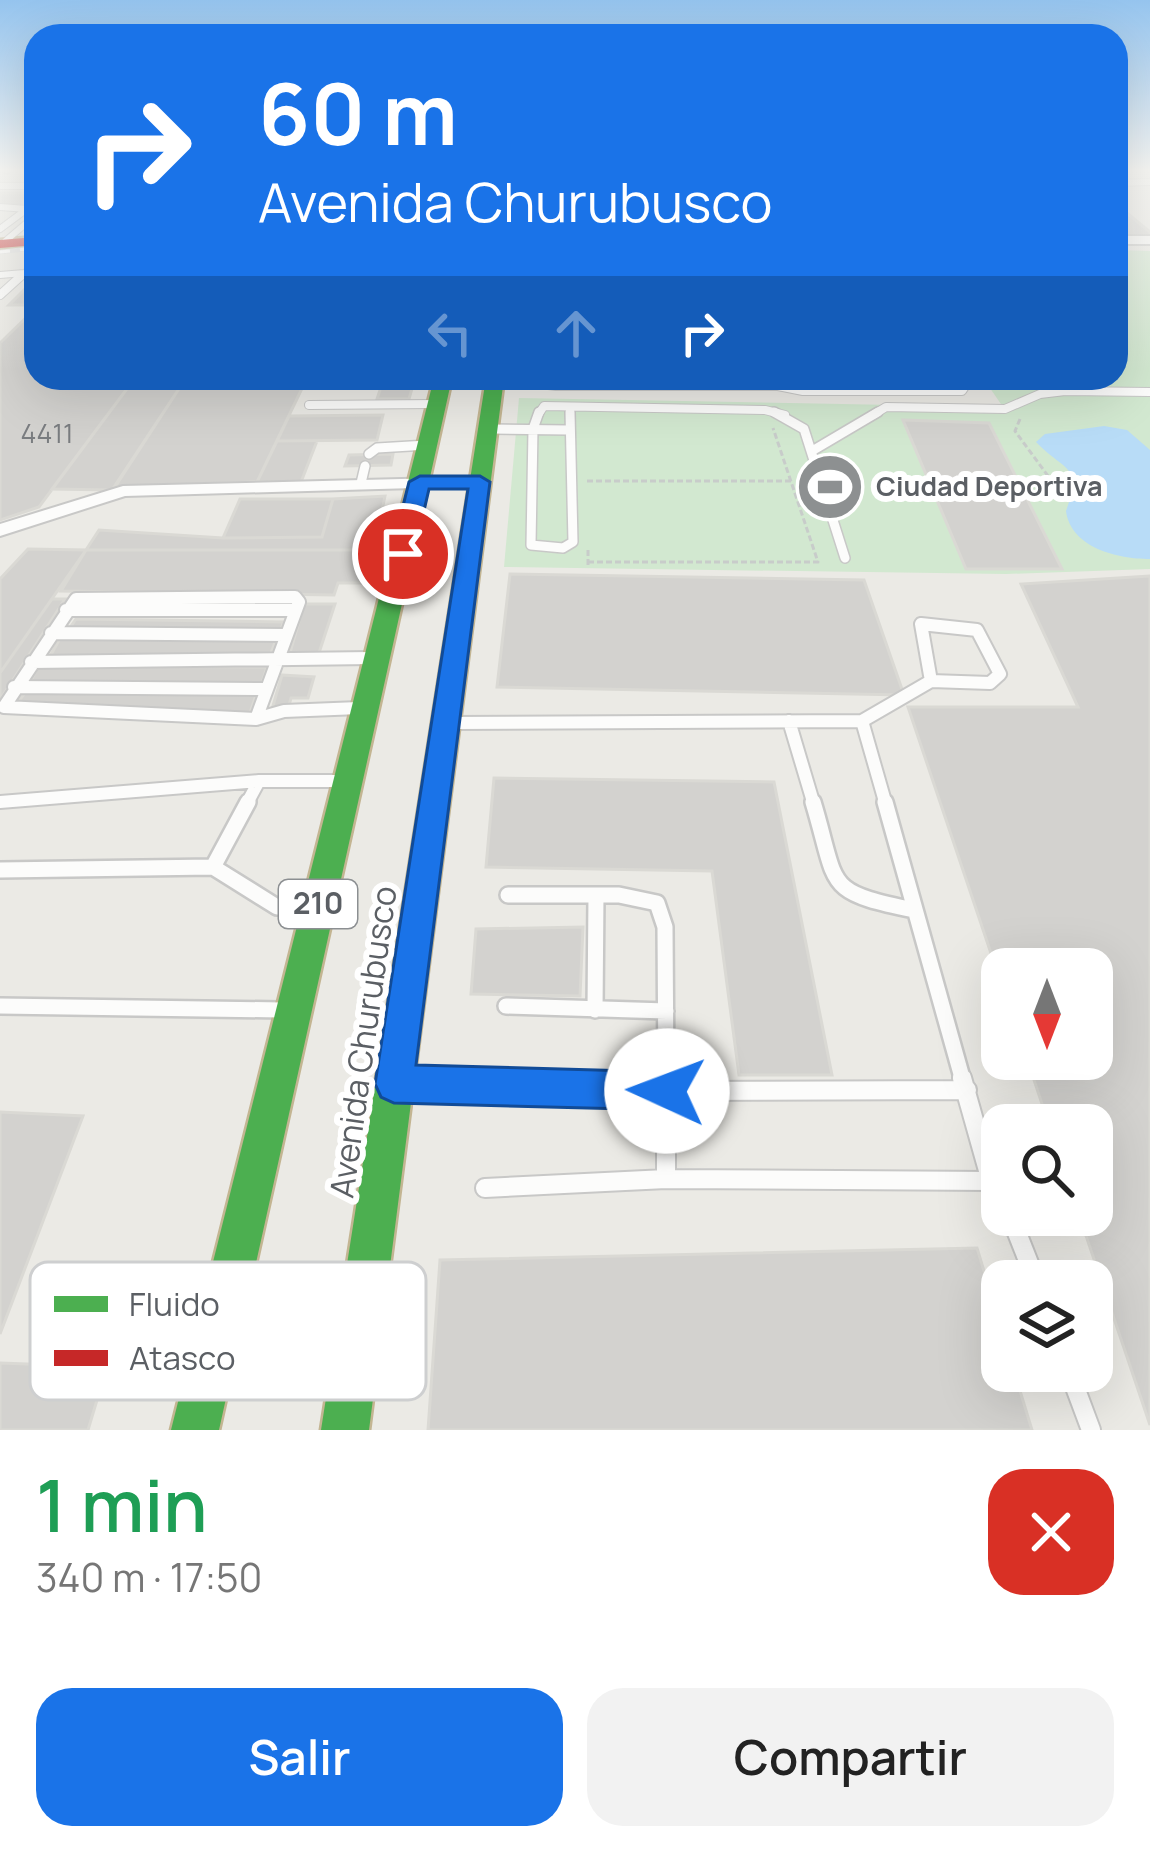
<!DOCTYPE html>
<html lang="es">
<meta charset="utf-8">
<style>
body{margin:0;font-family:Manrope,sans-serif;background:#f2f2f2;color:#222;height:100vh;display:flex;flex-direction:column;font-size:45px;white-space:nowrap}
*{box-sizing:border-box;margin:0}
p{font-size:39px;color:#767676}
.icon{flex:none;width:66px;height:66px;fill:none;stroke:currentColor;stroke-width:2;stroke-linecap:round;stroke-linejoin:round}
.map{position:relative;height:1430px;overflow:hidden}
.drawer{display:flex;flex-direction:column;background:#fff;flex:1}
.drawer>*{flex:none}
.banner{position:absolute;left:24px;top:24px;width:1104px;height:366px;border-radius:36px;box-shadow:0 12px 48px #0002;background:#1a73e8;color:#fff;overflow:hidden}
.needle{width:78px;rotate:180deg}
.tools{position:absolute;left:981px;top:948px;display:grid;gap:24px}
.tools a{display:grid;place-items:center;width:132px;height:132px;border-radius:24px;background:#fff;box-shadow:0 12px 48px #0002;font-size:60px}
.pin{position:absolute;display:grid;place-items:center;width:102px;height:102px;color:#fff;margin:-51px;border:6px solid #fff;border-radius:50%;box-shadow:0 3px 12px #0007}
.me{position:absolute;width:132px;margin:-66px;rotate:272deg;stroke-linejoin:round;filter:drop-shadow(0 0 9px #0008)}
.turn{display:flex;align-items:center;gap:42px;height:252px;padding:0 36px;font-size:54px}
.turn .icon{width:156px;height:156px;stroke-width:2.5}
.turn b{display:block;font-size:84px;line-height:102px}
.lanes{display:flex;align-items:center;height:114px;padding:0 36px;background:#0003;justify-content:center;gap:60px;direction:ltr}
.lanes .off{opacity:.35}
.round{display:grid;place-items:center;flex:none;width:126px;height:126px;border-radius:36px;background:#f2f2f2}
.summary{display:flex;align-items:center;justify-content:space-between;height:204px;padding:0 36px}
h1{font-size:72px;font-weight:600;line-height:90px;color:#1e9e55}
.primary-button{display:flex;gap:24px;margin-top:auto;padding:24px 36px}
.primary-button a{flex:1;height:138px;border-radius:36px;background:#1a73e8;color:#fff;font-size:48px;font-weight:600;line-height:138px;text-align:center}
.primary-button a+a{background:#f2f2f2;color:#222}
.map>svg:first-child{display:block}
.green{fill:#d2e8d0}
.water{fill:#b8dcf7}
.building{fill:#d3d2cf;stroke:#dad9d4;stroke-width:3}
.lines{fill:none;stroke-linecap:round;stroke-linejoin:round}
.lane-far5-casing{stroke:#c8c8c7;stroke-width:8}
.lane-far4-casing{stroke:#c8c8c7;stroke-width:10}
.lane-far3-casing{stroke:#c8c8c7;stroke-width:12}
.lane-far2-casing{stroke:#c8c8c7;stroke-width:16}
.lane-far1-casing{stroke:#c8c8c7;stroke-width:20}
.lane-casing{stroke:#c8c8c7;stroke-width:22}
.street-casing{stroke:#c8c8c7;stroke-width:4}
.fast-casing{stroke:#c3b592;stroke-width:5}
.jam-casing{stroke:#c3b592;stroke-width:5}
.path{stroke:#c8ccca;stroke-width:3;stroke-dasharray:6 3;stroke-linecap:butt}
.lane-far5{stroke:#fcfcfb;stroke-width:6}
.lane-far4{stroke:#fcfcfb;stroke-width:8}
.lane-far3{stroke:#fcfcfb;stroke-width:9}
.lane-far2{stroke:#fcfcfb;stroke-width:12}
.lane-far1{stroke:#fcfcfb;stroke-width:15}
.lane{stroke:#fcfcfb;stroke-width:18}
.street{fill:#fcfcfb;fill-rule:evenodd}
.fast{fill:#4caf50;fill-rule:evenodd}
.jam{fill:#c62828;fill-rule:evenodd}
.rail-casing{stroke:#e2e2e2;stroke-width:4.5}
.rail{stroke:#fff;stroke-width:3;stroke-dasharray:10;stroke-linecap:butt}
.route{fill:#1a73e8;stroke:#114b97;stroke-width:3}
.labels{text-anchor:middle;stroke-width:12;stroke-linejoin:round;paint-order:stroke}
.number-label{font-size:27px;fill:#7a7d80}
.far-poi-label{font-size:27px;font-weight:bold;fill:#5b5f64;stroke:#fff;text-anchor:start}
.shield{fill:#fff;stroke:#8c8f92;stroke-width:3}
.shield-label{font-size:30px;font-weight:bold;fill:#5b5f64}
.street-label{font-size:33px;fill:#5b5f64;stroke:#fff}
.key{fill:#fff;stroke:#cecfd0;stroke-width:3}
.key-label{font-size:33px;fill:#5b5f64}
</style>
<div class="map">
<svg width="1150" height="1430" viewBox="0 0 1150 1430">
<rect width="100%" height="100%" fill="#ebeae5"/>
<!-- green -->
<path class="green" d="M1116,250L1150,251V569L1006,574L504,567L519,398L1003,407L983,378H1116Z"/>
<!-- water -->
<path class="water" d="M1104,426L1127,430L1150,450V559C1118,559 1071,548 1066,511C1083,464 1066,473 1036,442L1045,434Z"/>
<!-- building -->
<path class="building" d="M0,193H36V206H0Z
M1116,204L1150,232V236H1116Z
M32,282H36V305H9Z
M36,308V378H135L39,507L0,520V343Z
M135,378H186L112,490L52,489Z
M186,378H307L257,482L115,487Z
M384,378H415L409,399H377Z
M383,415L377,440L277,441L289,416Z
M903,420L989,423L1062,569H966Z
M277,441H317L301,482H257Z
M393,454L391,465L345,466L349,455Z
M385,496L374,550H86L99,530L223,538L322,537L333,499Z
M240,499H333L322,537L223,538Z
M28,549L86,550L0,673V579Z
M86,550H374L365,583H338L334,595L61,591Z
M510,574L864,580L904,695L497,687Z
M1150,576V1425L1079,1215H1092V1125H1049L1027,1059H1092V969H1002V986L908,707H1078L1021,584Z
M52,599H65L0,700V673Z
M304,604H335L318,656H289Z
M76,619L283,622L281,632H67Z
M62,635L277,637L269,658H49Z
M39,665L267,667L262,683L30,682Z
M282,675L314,677L308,698H291L288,709H272Z
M25,693L256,695L250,713L17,703Z
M494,778L774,782L832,1075H739L712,871L486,867Z
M583,927L580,996L471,994L476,929Z
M0,1112L83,1116L0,1334Z
M977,1248L1002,1330V1371H1014L1032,1430H428L440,1260Z
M0,1363L107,1367L88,1430H0Z"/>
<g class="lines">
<defs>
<path id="lane-far5" d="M1116,183L1150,182
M0,186H36
M0,207L27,209L0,229
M2,244L36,215
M0,275L24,273
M18,279L36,263"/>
<path id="lane-far4" d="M0,295L21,276
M545,378L548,385L556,386H778L803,391H962L966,385L962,378
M780,386L799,379L832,378
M309,405L436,404
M570,407V415
M538,415L544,406L765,410L785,415
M873,415L886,407L1005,409L1040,394L1065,391L1150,392"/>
<path id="lane-far3" d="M539,412L533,429L531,545L563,548L573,542L570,412
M774,412L804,429L845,558
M492,429L569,430
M812,451L878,412
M369,454L377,448L427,445
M361,483L365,466"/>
<path id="lane-far2" d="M295,597L299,602L256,719L4,707L76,599Z
M66,610H296
M921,624L977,630L1000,674L990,683L931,681Z
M51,633L286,635
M31,662L371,658
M14,687L267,689
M256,719L284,711L359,708
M789,721L814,805
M862,721L886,805
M453,723L862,721L931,681
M0,802L259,781H340
M246,805L259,781"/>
<path id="lane-far1" d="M813,802C839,888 822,891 914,910
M885,802L963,1081
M213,867L277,907H308
M0,870L213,867L248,802
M508,895H619L657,903L665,927L666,1081
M0,1006L281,1010
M506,1006L666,1011
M595,1010L596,895"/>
<path id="lane" d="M666,1078V1179
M962,1078L991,1181L1002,1201
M413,1083L667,1091L967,1090
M485,1188L666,1179L991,1181
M1010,1215L1036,1281
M1069,1371L1091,1430"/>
<path id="street" d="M0,170H12L7,173Z
M1116,236H1150V244H1116Z
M480,477L486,478V486L125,496L0,536V524L123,486Z"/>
<path id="fast" d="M434,378H452L219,1430H171Z
M486,378H504L369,1430H321Z"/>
<path id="jam" d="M36,237V245L0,248V240Z"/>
</defs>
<!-- lane-far5 casing -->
<use href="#lane-far5" class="lane-far5-casing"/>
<!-- lane-far4 casing -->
<use href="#lane-far4" class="lane-far4-casing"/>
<!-- lane-far3 casing -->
<use href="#lane-far3" class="lane-far3-casing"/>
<!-- lane-far2 casing -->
<use href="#lane-far2" class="lane-far2-casing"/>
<!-- lane-far1 casing -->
<use href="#lane-far1" class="lane-far1-casing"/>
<!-- lane casing -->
<use href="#lane" class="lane-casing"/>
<!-- street casing -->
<use href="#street" class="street-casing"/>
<!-- fast casing -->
<use href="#fast" class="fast-casing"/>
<!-- jam casing -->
<use href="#jam" class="jam-casing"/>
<!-- path -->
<path class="path" d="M1020,419L1015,431L1062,495
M587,481H792
M588,550V568
M588,562H818L773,428"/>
<!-- lane-far5 -->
<use href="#lane-far5" class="lane-far5"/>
<!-- lane-far4 -->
<use href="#lane-far4" class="lane-far4"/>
<!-- lane-far3 -->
<use href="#lane-far3" class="lane-far3"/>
<!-- lane-far2 -->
<use href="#lane-far2" class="lane-far2"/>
<!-- lane-far1 -->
<use href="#lane-far1" class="lane-far1"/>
<!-- lane -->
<use href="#lane" class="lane"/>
<!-- street -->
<use href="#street" class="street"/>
<!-- fast -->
<use href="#fast" class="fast"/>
<!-- jam -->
<use href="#jam" class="jam"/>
<defs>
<path id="rail" d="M0,252L36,248"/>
</defs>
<!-- rail casing -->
<use href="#rail" class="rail-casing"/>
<!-- rail -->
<use href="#rail" class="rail"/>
</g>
<!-- sky -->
<linearGradient id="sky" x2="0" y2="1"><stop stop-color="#95c4ee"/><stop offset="0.46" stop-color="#f6f6f3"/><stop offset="1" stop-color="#f6f6f3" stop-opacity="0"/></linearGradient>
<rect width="1150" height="370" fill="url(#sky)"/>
<!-- route -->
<path class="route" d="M420,476H480L490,482L416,1065L667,1072L681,1077L686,1091L681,1104L667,1110L394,1103L381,1097L375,1084L468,489H429L414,554L411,559H395L391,554L409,482Z"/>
<!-- icons -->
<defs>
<symbol id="stadium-disc" viewBox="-11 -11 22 22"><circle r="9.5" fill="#8d9091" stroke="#fff"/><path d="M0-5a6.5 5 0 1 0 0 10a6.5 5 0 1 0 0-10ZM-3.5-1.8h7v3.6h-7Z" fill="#fff"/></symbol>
</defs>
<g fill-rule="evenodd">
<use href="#stadium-disc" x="792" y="449" width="76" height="76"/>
</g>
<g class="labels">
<!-- number labels -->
<g class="number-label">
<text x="47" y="443">4411</text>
</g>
<!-- far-poi labels -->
<g class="far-poi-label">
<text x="876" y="496">Ciudad Deportiva</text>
</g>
<!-- shield labels -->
<rect class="shield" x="279" y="880" width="78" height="48" rx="9"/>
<g class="shield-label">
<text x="318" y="914">210</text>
</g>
<!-- street labels -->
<g class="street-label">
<text transform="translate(363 1042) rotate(-82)" y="12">Avenida Churubusco</text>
</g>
</g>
<!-- legend -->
<rect x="30" y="1262" width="396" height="138" rx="18" class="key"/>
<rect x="54" y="1296" width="54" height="16" fill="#4caf50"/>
<rect x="54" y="1350" width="54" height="16" fill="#c62828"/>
<g class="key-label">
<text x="129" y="1316">Fluido</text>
<text x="129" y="1370">Atasco</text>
</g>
</svg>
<div class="tools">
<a><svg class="needle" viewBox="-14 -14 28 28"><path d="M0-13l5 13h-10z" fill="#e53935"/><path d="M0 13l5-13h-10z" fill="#767676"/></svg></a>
<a><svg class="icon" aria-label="search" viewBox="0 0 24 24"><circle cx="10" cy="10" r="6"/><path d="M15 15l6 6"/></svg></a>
<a><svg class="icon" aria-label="layers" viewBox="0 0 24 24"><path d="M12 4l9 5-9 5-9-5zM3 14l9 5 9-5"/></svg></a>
</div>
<div class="pin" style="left:403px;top:554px;background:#d93025"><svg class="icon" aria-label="arrive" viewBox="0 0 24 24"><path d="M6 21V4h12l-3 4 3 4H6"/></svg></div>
<svg class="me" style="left:667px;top:1091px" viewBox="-20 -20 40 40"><circle r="19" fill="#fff"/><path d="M0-13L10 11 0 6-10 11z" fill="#1a73e8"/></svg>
<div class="banner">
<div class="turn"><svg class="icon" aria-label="right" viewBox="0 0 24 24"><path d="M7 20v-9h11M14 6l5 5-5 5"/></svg><div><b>60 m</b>Avenida Churubusco</div></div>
<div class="lanes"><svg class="icon off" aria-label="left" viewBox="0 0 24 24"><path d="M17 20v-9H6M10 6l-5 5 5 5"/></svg><svg class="icon off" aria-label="ahead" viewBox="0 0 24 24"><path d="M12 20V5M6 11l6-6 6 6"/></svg><svg class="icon" aria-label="right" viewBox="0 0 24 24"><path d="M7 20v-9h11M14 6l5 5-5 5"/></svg></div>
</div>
</div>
<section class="drawer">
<div class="summary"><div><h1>1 min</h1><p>340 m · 17:50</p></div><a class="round" style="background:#d93025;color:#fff"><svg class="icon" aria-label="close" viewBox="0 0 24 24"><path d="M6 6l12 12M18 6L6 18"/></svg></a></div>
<div class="primary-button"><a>Salir</a><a>Compartir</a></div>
</section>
